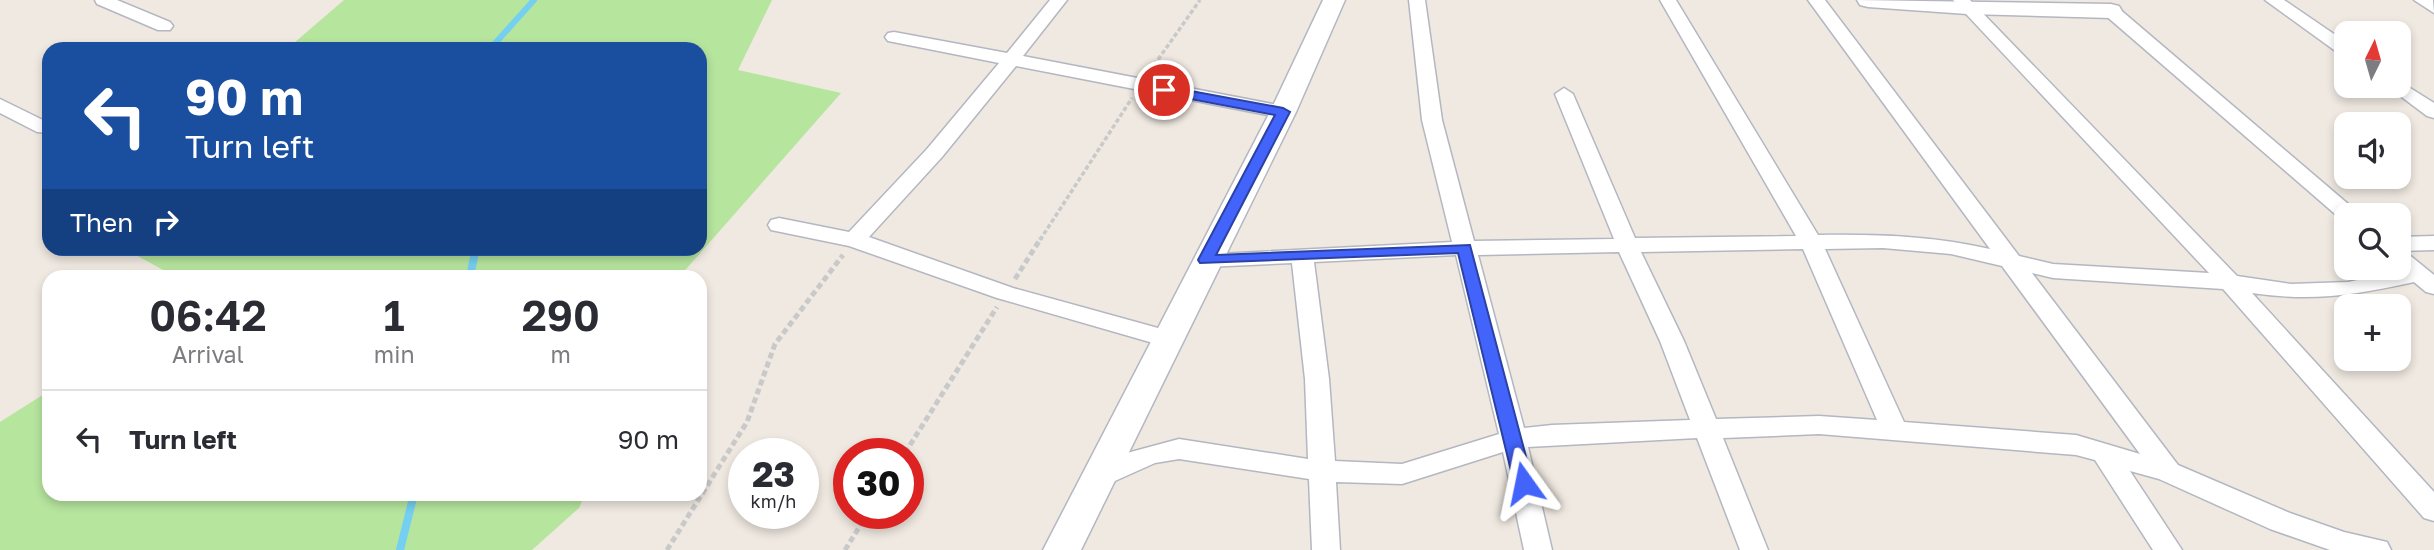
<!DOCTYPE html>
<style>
body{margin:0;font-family:"Golos Text",sans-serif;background:#f2f2f3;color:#2b2b33;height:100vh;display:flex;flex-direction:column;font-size:26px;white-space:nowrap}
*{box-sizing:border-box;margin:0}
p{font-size:23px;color:#7c7c81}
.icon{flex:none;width:38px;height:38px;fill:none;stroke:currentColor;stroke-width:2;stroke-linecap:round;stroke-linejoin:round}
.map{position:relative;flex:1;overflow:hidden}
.details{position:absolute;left:42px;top:270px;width:665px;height:231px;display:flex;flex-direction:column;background:#fff;border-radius:21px;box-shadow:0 4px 10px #0003}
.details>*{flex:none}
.banner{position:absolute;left:42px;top:42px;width:665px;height:214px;border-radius:21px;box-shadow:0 4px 10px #0003;background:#1a4fa0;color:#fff;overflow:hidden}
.needle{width:46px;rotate:5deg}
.buttons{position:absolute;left:2334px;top:21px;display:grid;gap:14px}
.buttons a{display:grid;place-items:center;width:77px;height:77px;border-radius:14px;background:#fff;box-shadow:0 4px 10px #0003;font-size:35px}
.speed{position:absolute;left:728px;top:438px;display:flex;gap:14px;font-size:35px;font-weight:700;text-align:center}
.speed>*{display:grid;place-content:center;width:91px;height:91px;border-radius:50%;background:#fff;box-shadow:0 4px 10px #0003;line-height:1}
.speed small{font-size:18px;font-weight:400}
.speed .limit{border:10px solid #d22;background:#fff;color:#111}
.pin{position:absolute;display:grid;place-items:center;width:60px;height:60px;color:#fff;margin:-30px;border:4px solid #fff;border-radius:50%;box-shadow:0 2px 7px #0007}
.me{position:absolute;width:77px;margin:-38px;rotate:348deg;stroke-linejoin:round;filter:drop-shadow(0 0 5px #0008)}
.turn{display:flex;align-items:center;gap:24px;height:147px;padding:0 28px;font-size:32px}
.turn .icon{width:91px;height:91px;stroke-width:2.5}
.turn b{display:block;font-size:49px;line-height:60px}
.then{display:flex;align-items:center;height:66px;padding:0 28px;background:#0003;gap:14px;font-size:26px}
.eta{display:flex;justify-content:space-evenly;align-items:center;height:119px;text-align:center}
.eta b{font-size:42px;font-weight:600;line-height:49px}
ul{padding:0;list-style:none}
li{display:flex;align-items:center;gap:21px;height:98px;padding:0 28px;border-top:2px solid #e1e1e2}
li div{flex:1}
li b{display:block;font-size:26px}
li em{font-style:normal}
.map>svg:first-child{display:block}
.green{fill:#b6e59e}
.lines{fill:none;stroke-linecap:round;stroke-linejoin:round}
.stream-far1{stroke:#75cff0;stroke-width:6}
.stream{stroke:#75cff0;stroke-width:8}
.minor-casing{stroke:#b4b7c1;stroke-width:3}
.tertiary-casing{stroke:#b4b7c1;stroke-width:3}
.path-far1{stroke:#c9c9c9;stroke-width:3.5;stroke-dasharray:4.5 2.5;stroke-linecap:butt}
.path{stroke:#c9c9c9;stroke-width:5;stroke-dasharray:6 3.5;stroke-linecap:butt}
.minor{fill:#fff;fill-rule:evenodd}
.tertiary{fill:#fff;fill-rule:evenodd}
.route{fill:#4264fb;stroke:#2b41a3;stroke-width:2}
</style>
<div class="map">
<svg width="2434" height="550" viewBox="0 0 2434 550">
<rect width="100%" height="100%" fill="#efe9e1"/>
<!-- green -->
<path class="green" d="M344,0H772L738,70L841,93L680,276H174L125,249L700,248V49H287Z
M49,391V494H585L579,508L532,550H0V422Z"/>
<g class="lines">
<!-- stream-far1 -->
<path class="stream-far1" d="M490,49L534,0"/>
<!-- stream -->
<path class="stream" d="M470,276L476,248
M400,550L414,494"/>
<defs>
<path id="minor" d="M95,0H117L170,22L173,26L170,30H158L97,4Z
M1050,0H1067L1023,56L1283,106L1293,112L1283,118L1016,66L942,157L869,237L1013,288L1176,333L1179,339L1176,345L1167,347L997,298L849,246L771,230L768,225L771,220L779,218L849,232L927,149L999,63L888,41L885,37L888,33L894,32L1007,53Z
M1409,0H1425L1442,120L1474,241L1614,239L1555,94L1564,88L1573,94L1635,238L1796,236L1660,0H1676L1818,235C1877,234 1933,236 1990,249L1808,0H1825L2019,256L2053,264L2209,273L1953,0H1970L2237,276L2291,284L2348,282L2400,271L2397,268H2399V251L2407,253L2434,275V294L2426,292L2414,282C2354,295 2313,302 2252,293L2434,492V521L2424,518L2223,289L2053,278L2032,273L2178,465L2290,513L2344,532L2387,542L2391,550H2330L2270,529L2159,479L2130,471L2182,550H2153L2095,460L2076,455L1819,434L1723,438L1768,550H1740L1697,438L1528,447L1552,550H1524L1503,452L1402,484L1336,482L1340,550H1312L1309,479L1179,459L1155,463L1097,489L1087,486L1083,479L1087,472L1127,453L1179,439L1308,459L1305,379L1292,263L1206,267L1198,265L1195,260L1198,255L1452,242L1422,120ZM1883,248L1951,254L2002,266L2140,454L2076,435L1904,422L1825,249ZM1803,249L1877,420L1819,416L1716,419L1684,341L1641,252ZM1619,252L1660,341L1690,420L1552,425L1524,428L1478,255ZM1456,255L1499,434L1402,464L1335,461L1329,379L1314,262Z
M2265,0H2284L2347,43V56L2341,55Z
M2414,0H2433L2434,13Z
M2111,6L2117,7L2361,215H2347V221L2342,220L2105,15L2102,11Z
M2399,81L2434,103V118L2427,116L2387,86H2399Z
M0,99L49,123V133L37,132L0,113Z
M2434,236V250L2399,251V237Z"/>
<path id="tertiary" d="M1323,0H1345L1296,112L1081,550H1043L1270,112Z
M1857,0L2111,4L2119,6L2122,11L2119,16L2111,18L1967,14L1868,7L1860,5Z"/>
</defs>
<!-- minor casing -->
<use href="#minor" class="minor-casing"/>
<!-- tertiary casing -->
<use href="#tertiary" class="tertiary-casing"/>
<!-- path-far1 -->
<path class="path-far1" d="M1150,71L1200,0
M1040,240L1132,98"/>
<!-- path -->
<path class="path" d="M1015,279L1041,238
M905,453L997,307
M667,550L747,422L775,344L843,255
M845,550L868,513"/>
<!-- minor -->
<use href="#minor" class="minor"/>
<!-- tertiary -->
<use href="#tertiary" class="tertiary"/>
</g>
<!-- route -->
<path class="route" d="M1164,86L1283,108L1290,112L1216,255L1470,245L1533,483L1530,488H1517L1514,483L1458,253L1200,263L1198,260L1275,115L1159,93V87Z"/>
</svg>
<div class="buttons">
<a><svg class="needle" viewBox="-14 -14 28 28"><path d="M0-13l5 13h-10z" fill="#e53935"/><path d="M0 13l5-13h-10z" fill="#7c7c81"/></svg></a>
<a><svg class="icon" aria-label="sound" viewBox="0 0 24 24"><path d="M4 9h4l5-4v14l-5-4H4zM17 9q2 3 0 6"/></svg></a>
<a><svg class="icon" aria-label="search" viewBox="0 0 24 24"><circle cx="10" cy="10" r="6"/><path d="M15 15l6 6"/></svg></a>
<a>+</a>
</div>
<div class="speed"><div>23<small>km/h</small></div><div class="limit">30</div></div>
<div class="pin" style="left:1164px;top:90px;background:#d93025"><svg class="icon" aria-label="arrive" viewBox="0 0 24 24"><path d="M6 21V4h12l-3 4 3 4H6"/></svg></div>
<svg class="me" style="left:1524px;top:483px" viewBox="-20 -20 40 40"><path d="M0-17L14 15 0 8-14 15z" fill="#4264fb" stroke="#fff" stroke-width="4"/></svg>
<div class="banner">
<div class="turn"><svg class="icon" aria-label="left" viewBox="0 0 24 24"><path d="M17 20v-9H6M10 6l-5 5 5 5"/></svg><div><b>90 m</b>Turn left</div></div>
<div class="then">Then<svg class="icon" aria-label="right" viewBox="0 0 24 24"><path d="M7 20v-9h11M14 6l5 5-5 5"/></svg></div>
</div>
<section class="details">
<div class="eta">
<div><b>06:42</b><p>Arrival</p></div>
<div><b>1</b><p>min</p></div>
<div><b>290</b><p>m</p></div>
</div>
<ul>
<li><svg class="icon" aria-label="left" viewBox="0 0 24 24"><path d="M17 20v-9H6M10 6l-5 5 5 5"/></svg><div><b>Turn left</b></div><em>90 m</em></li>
</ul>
</section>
</div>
